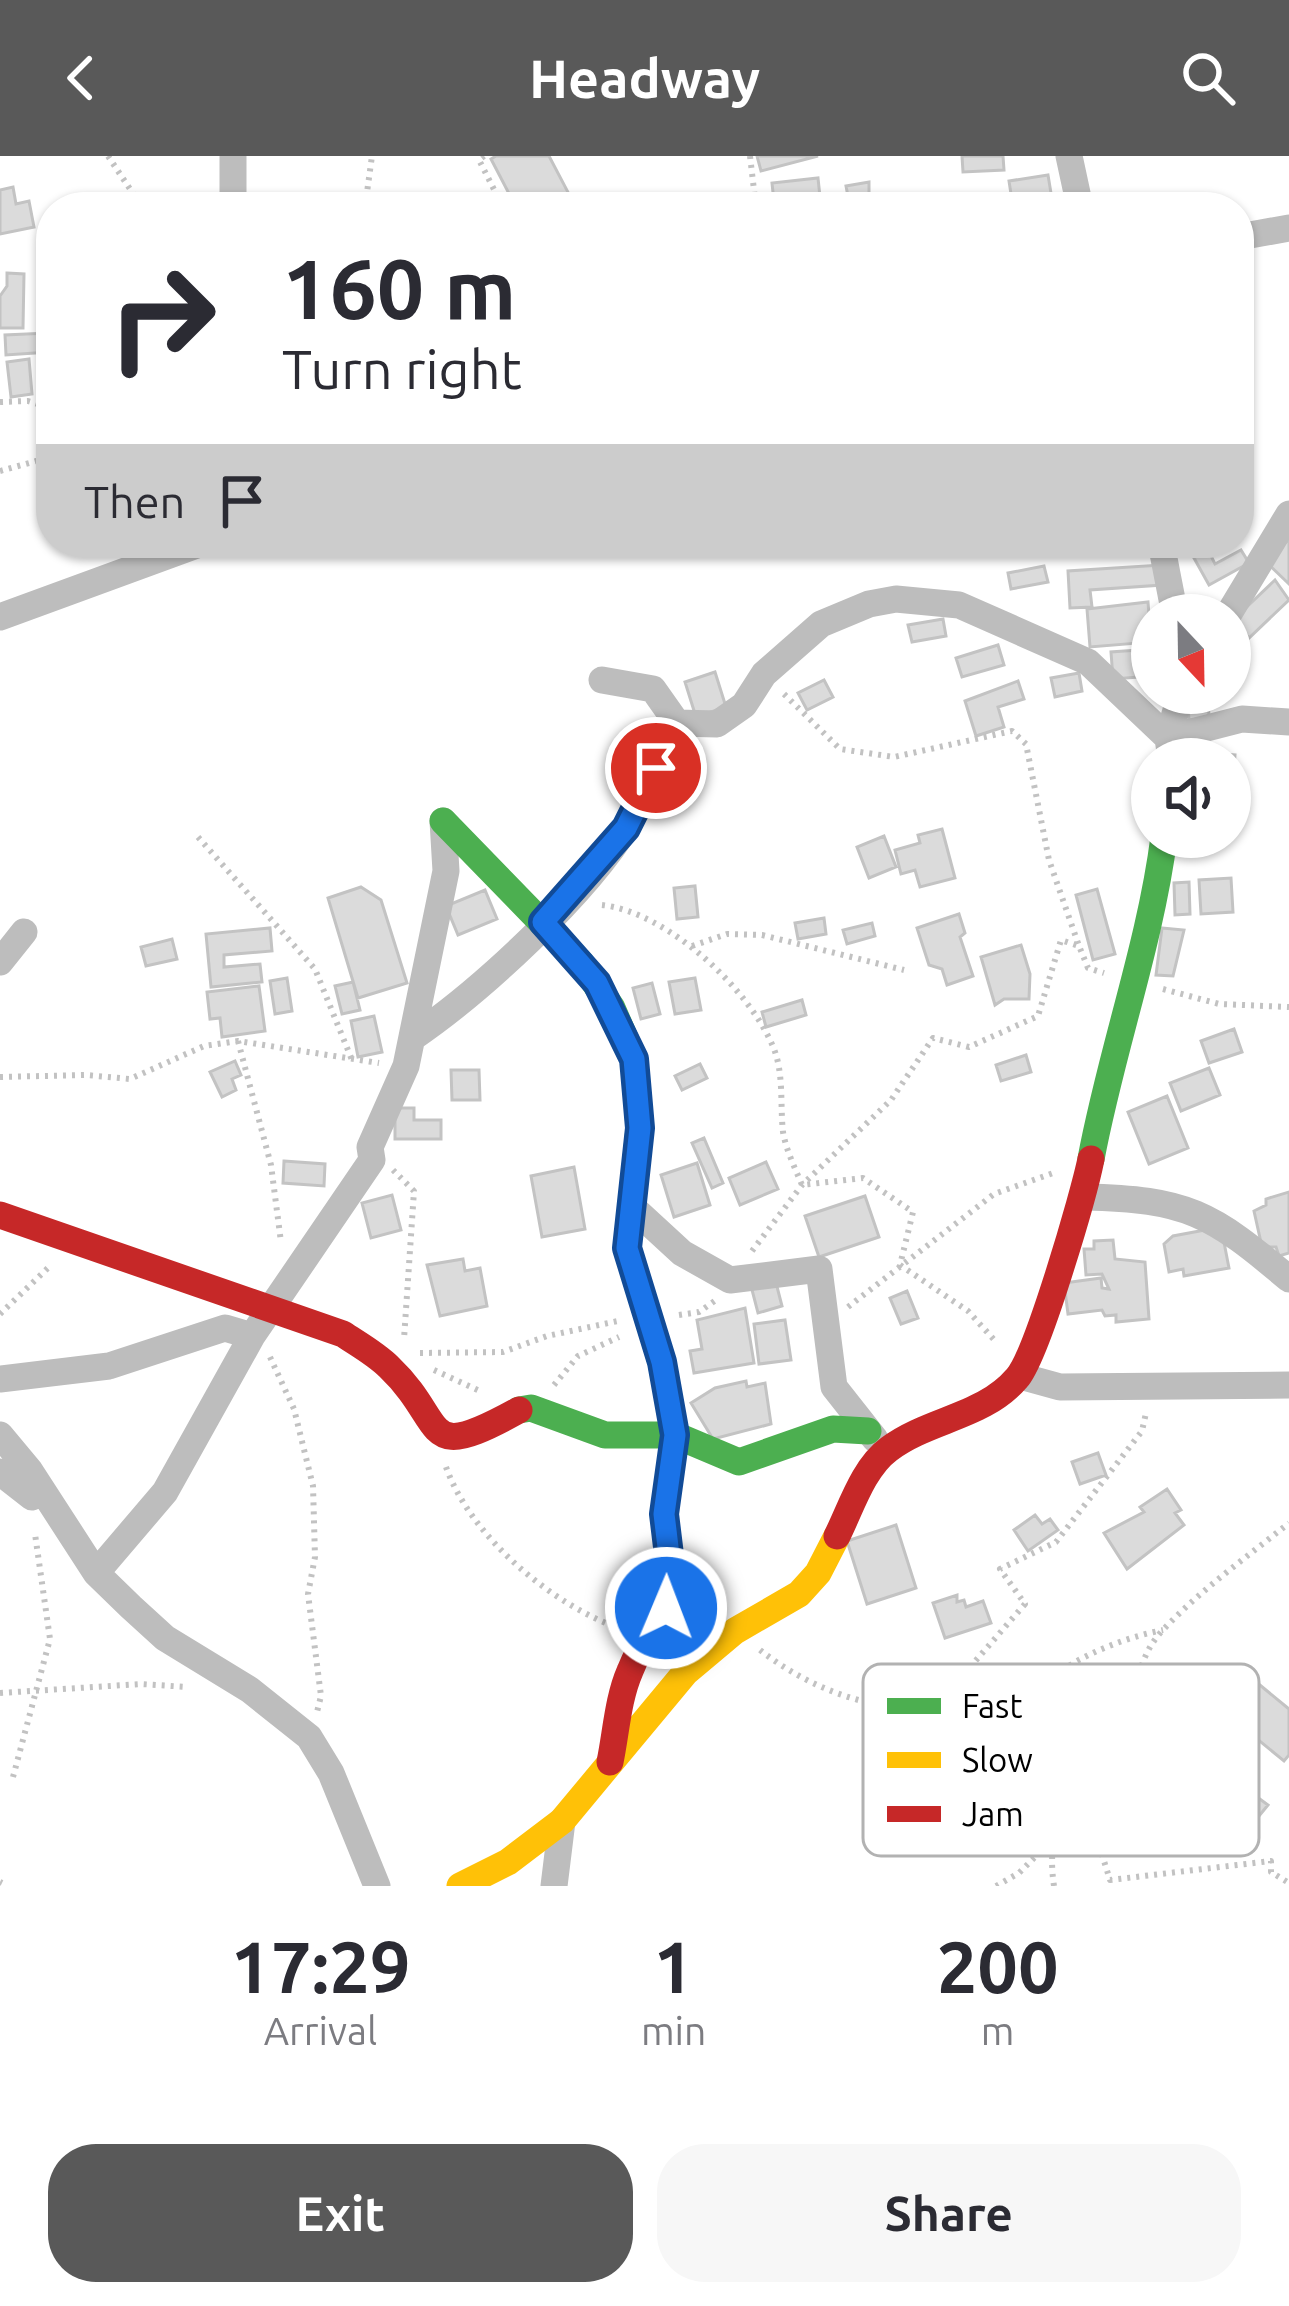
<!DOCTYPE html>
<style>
body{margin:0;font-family:Ubuntu,sans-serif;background:#f7f7f7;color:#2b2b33;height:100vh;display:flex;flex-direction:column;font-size:45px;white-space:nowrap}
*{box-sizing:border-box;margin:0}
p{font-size:39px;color:#7c7c81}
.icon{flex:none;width:66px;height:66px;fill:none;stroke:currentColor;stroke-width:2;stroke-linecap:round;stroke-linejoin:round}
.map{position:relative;height:1730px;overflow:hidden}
.panel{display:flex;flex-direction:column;background:#fff;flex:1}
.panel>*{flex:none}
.top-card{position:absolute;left:36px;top:36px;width:1218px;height:366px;border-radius:48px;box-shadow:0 3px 9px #0004;background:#fff;color:#2b2b33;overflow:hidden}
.needle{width:78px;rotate:158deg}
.tools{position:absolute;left:1131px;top:438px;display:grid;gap:24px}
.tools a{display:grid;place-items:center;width:120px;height:120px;border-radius:50%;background:#fff;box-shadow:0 3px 9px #0004;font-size:60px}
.pin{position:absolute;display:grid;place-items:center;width:102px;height:102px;color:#fff;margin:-51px;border:6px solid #fff;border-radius:50%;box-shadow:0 3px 12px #0007}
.me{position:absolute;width:132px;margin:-66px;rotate:1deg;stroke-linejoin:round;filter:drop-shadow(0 0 9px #0008)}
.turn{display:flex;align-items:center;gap:42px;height:252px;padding:0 48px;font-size:54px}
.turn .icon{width:156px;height:156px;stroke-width:2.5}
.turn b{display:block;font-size:84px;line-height:102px}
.then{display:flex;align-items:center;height:114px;padding:0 48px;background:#0003;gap:24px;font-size:45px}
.eta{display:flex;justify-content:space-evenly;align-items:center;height:204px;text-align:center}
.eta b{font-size:72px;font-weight:700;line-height:84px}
.primary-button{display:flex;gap:24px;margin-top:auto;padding:24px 48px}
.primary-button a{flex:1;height:138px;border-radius:48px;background:#595959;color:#fff;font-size:48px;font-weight:700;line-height:138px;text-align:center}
.primary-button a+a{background:#f7f7f7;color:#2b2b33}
header{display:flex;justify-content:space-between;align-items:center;height:156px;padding:0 48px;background:#595959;color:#fff;font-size:54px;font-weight:700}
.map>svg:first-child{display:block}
.building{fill:#dbdbdb;stroke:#c3c3c3;stroke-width:3}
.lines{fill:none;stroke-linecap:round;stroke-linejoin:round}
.path{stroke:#c2c2c2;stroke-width:6;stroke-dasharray:3 6;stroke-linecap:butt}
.street{stroke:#bdbdbd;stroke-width:27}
.fast{stroke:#4caf50;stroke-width:27}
.slow{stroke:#ffc107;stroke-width:27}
.jam{stroke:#c62828;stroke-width:27}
.route-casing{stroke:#114b97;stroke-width:30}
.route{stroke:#1a73e8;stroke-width:21}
.key{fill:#fff;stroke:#b2b2b2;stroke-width:3}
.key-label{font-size:33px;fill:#000}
</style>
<header><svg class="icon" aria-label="back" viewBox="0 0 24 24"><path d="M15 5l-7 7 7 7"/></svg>Headway<svg class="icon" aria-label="search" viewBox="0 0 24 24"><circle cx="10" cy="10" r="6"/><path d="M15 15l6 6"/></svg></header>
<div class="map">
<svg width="1289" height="1730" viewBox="0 0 1289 1730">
<rect width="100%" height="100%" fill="#fff"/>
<!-- building -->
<path class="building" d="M496,0H549L570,40L549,51H516L491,3Z
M757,0H818L761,15Z
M962,0H1003L1004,14L963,16Z
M1048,19L1051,37L1032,51H1013L1009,25Z
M818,22L820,41L774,46L772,27Z
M869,26V51H850L846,30Z
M13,31L16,48L29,45L34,71L0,78V34Z
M7,117L24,118L23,172H0V140L7,130Z
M48,177L49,196L6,199L5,179Z
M29,203L32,238L11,241L7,206Z
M1289,383V428L1265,405Z
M1208,394L1215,408L1241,394L1249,407L1209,429L1194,402Z
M1161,409L1162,429L1090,434L1092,451L1070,452L1068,415Z
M1044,410L1048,426L1011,433L1008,417Z
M1275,424L1289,444L1249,482L1233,464Z
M1148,446L1151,486L1090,491L1087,453Z
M943,463L946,480L912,486L908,469Z
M998,489L1004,509L962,521L956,502Z
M1152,493V520L1113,523L1111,496Z
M715,516L726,551L696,561L685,526Z
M1079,517L1082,535L1055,541L1051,522Z
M824,524L833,541L807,554L798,537Z
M1018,525L1024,543L998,551L1004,571L976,580L965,545Z
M1187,537H1208L1209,562L1189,564Z
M1182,595L1235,599L1232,639L1230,603H1182Z
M942,673L955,722L920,731L915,714L901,718L895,694L920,687L918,679Z
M884,680L896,711L869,722L857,691Z
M1231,722L1233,756L1201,758L1199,724Z
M1189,726L1190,758L1175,759L1174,727Z
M695,730L698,761L677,763L674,732Z
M361,731L381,744L407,827L358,842L328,742Z
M1097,733L1115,798L1093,804L1076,739Z
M485,734L497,763L458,779L446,750Z
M959,758L965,777L960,781L973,820L947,829L942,813L929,809L917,772Z
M824,762L826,778L798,783L795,767Z
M872,767L875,780L847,788L843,774Z
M270,772L272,795L224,799V811L260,808L262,826L211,831L206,778Z
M1162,772L1184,774L1173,820L1156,819Z
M172,783L177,803L146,810L141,791Z
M1021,789L1030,818L1029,843H1004L995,849L981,801Z
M287,822L292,855L275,858L270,825Z
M695,822L701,854L675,858L669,826Z
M353,826L360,854L342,858L335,830Z
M652,827L660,858L641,863L633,832Z
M259,830L265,875L222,881L220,862L210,863L207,836Z
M802,844L806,859L766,871L762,856Z
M374,860L382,896L358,901L351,865Z
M1234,873L1242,896L1209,907L1201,885Z
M1026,899L1031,916L1001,925L996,909Z
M235,905L241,919L232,923L236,934L222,941L210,916Z
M700,908L707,922L682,934L675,920Z
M1209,912L1220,939L1181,955L1170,927Z
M451,914H479L480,944H452Z
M1167,940L1188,992L1149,1008L1128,956Z
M395,952H414V964H441V983H395Z
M704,982L723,1027L712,1032L692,987Z
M284,1005L325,1008L324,1030L283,1027Z
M766,1006L778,1033L740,1049L729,1022Z
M697,1007L710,1049L674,1061L661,1019Z
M574,1011L585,1073L542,1081L531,1020Z
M1289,1036V1097L1279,1100L1276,1091H1262L1254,1055L1266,1049V1043Z
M392,1039L401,1074L371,1082L362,1047Z
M865,1040L879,1081L819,1101L805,1060Z
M1221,1071L1229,1112L1184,1120L1183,1113L1169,1116L1164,1088L1173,1080Z
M1113,1084L1115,1103L1145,1106L1149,1163L1116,1166V1159L1105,1160L1102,1154L1068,1158L1064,1127L1101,1122L1102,1132L1109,1133L1102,1118L1086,1119L1084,1093H1094V1085Z
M463,1103L465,1115L480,1112L487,1150L440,1160L427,1109Z
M775,1123L782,1150L758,1157L751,1130Z
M907,1135L918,1162L901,1168L890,1142Z
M745,1152L754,1207L694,1217L690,1195L702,1193L697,1164Z
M785,1164L791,1204L759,1208L754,1168Z
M746,1225L747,1231L765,1227L771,1268L713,1283L691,1247L715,1232Z
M1098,1297L1106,1319L1080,1328L1072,1306Z
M1167,1333L1181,1354L1175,1357L1184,1369L1127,1413L1104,1377L1144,1356L1140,1351Z
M1035,1359L1042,1368L1050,1363L1058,1374L1028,1395L1014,1374Z
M896,1369L916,1432L867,1448L847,1385Z
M957,1439V1446L964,1444L966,1451L983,1445L991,1467L945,1482L933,1447Z
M1255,1525L1289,1553V1599L1284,1605L1228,1559Z
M1253,1638L1268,1649L1245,1677L1231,1665Z"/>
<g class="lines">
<!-- path -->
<path class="path" d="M108,0L142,51
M484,0L479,4L503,51
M750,0L756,51
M365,51L372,0
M0,246L28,245L51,252
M0,315L51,301
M784,538L840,593L894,601L1012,575L1026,588L1049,704L1079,790
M198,681L315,813L352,904
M602,749C667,756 750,833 774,893C784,919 780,949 783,976C786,994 795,1012 802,1029L863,1022L913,1056L900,1109L968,1155L997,1187
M692,790L727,778L762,779L904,814
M1163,833L1219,848L1289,851
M238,885L271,1009L281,1086
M0,921L86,919L130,923L204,890L238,885L379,907
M393,1014L414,1035L404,1183
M752,1095L802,1029L891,944L933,882L969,891L1038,860L1061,784L1079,790L1088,812L1104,817
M848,1151L994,1038L1056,1016
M0,1158L51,1109
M679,1159L699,1156L716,1144
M420,1197L503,1196L547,1180L618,1165
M270,1201L294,1253L313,1330L315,1401L308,1438L321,1540L317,1556
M434,1214L482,1236
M554,1229L578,1200L619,1181
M446,1311C471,1381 552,1449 621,1473
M760,1494C831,1550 925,1569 1013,1542C1036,1534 1056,1517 1077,1505C1105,1490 1133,1480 1163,1474
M0,1537L141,1528L187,1531
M909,1549L964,1518L1025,1448L1000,1413L1056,1386L1142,1275L1146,1257
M13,1621L50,1483L35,1378
M1080,1629L1110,1724L1271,1705V1716L1289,1727
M0,1726L2,1727
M996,1730L1019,1717L1049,1687
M1054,1730C1041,1644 1097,1627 1126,1558C1139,1528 1138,1501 1162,1475C1199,1435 1247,1401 1289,1367"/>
<!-- street -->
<path class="street" d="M233,0V51
M1069,0L1080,51
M1239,81L1289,72
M1161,387L1175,459
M1228,459L1289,358
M0,461L202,387
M602,524L653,533L677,567L717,568L744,549L764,518L821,468L869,448L896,443L959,449L1088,506L1168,582L1242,563L1289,566
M1171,603L1168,582L1181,537
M0,806L24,776
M412,882C481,835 586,738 629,667C648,635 660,600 677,567
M1084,1041C1187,1043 1211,1057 1289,1123
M632,1051L682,1097L730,1124L819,1113L834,1231L875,1283
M1020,1220L1060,1231L1289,1229
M0,1223L109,1210L225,1172L252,1180
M0,1279L30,1315L96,1417L131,1451L165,1482L250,1534L309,1581L331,1617L377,1730
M0,1316L32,1341
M96,1417L165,1336L252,1180L372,1004L370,991L406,910L446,715L443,665
M554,1730L562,1665"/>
<!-- fast -->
<path class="fast" d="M443,665L581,807L612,852L634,903L639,972L627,1092L661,1206L675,1279L664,1359L666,1376
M1091,1003C1111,895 1150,790 1164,681
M519,1254L531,1252L605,1279H675L739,1306L833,1273L868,1275"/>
<!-- slow -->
<path class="slow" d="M460,1730L508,1706L562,1665L685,1517L735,1475L799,1438L818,1417L837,1380"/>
<!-- jam -->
<path class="jam" d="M0,1059L343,1178C358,1188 376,1198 389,1211C449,1268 418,1310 519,1254
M837,1380C851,1352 863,1312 889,1293C929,1263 984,1261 1017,1222C1037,1200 1084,1038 1091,1003
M610,1606C616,1577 618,1542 630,1515C658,1446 677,1461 666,1376"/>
</g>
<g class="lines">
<defs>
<path id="route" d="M656,612L626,672L543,766L597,827L634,903L640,972L627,1092L662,1206L675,1279L664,1358L672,1424L666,1452"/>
</defs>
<!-- route casing -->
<use href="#route" class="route-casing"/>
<!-- route -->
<use href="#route" class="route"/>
</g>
<!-- legend -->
<rect x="863" y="1508" width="396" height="192" rx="18" class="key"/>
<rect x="887" y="1542" width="54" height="16" fill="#4caf50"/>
<rect x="887" y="1596" width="54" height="16" fill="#ffc107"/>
<rect x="887" y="1650" width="54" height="16" fill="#c62828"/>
<g class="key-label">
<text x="962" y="1562">Fast</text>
<text x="962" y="1616">Slow</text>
<text x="962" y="1670">Jam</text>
</g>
</svg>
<div class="tools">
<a><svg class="needle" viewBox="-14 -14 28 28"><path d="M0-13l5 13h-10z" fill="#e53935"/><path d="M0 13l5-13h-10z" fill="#7c7c81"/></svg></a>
<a><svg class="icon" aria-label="sound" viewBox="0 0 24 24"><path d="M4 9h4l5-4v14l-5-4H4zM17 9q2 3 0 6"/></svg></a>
</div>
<div class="pin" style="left:656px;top:612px;background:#d93025"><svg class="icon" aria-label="arrive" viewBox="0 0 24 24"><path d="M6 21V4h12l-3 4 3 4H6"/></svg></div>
<svg class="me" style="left:666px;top:1452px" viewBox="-20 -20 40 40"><circle r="17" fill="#1a73e8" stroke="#fff" stroke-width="3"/><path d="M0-11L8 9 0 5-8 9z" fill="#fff"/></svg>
<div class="top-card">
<div class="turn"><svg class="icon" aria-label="right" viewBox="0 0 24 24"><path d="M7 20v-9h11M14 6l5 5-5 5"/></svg><div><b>160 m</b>Turn right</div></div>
<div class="then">Then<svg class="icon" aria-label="arrive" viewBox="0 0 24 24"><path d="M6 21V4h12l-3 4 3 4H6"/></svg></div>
</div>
</div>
<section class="panel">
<div class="eta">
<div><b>17:29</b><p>Arrival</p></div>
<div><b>1</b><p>min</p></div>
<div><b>200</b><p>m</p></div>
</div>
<div class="primary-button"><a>Exit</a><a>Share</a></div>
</section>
